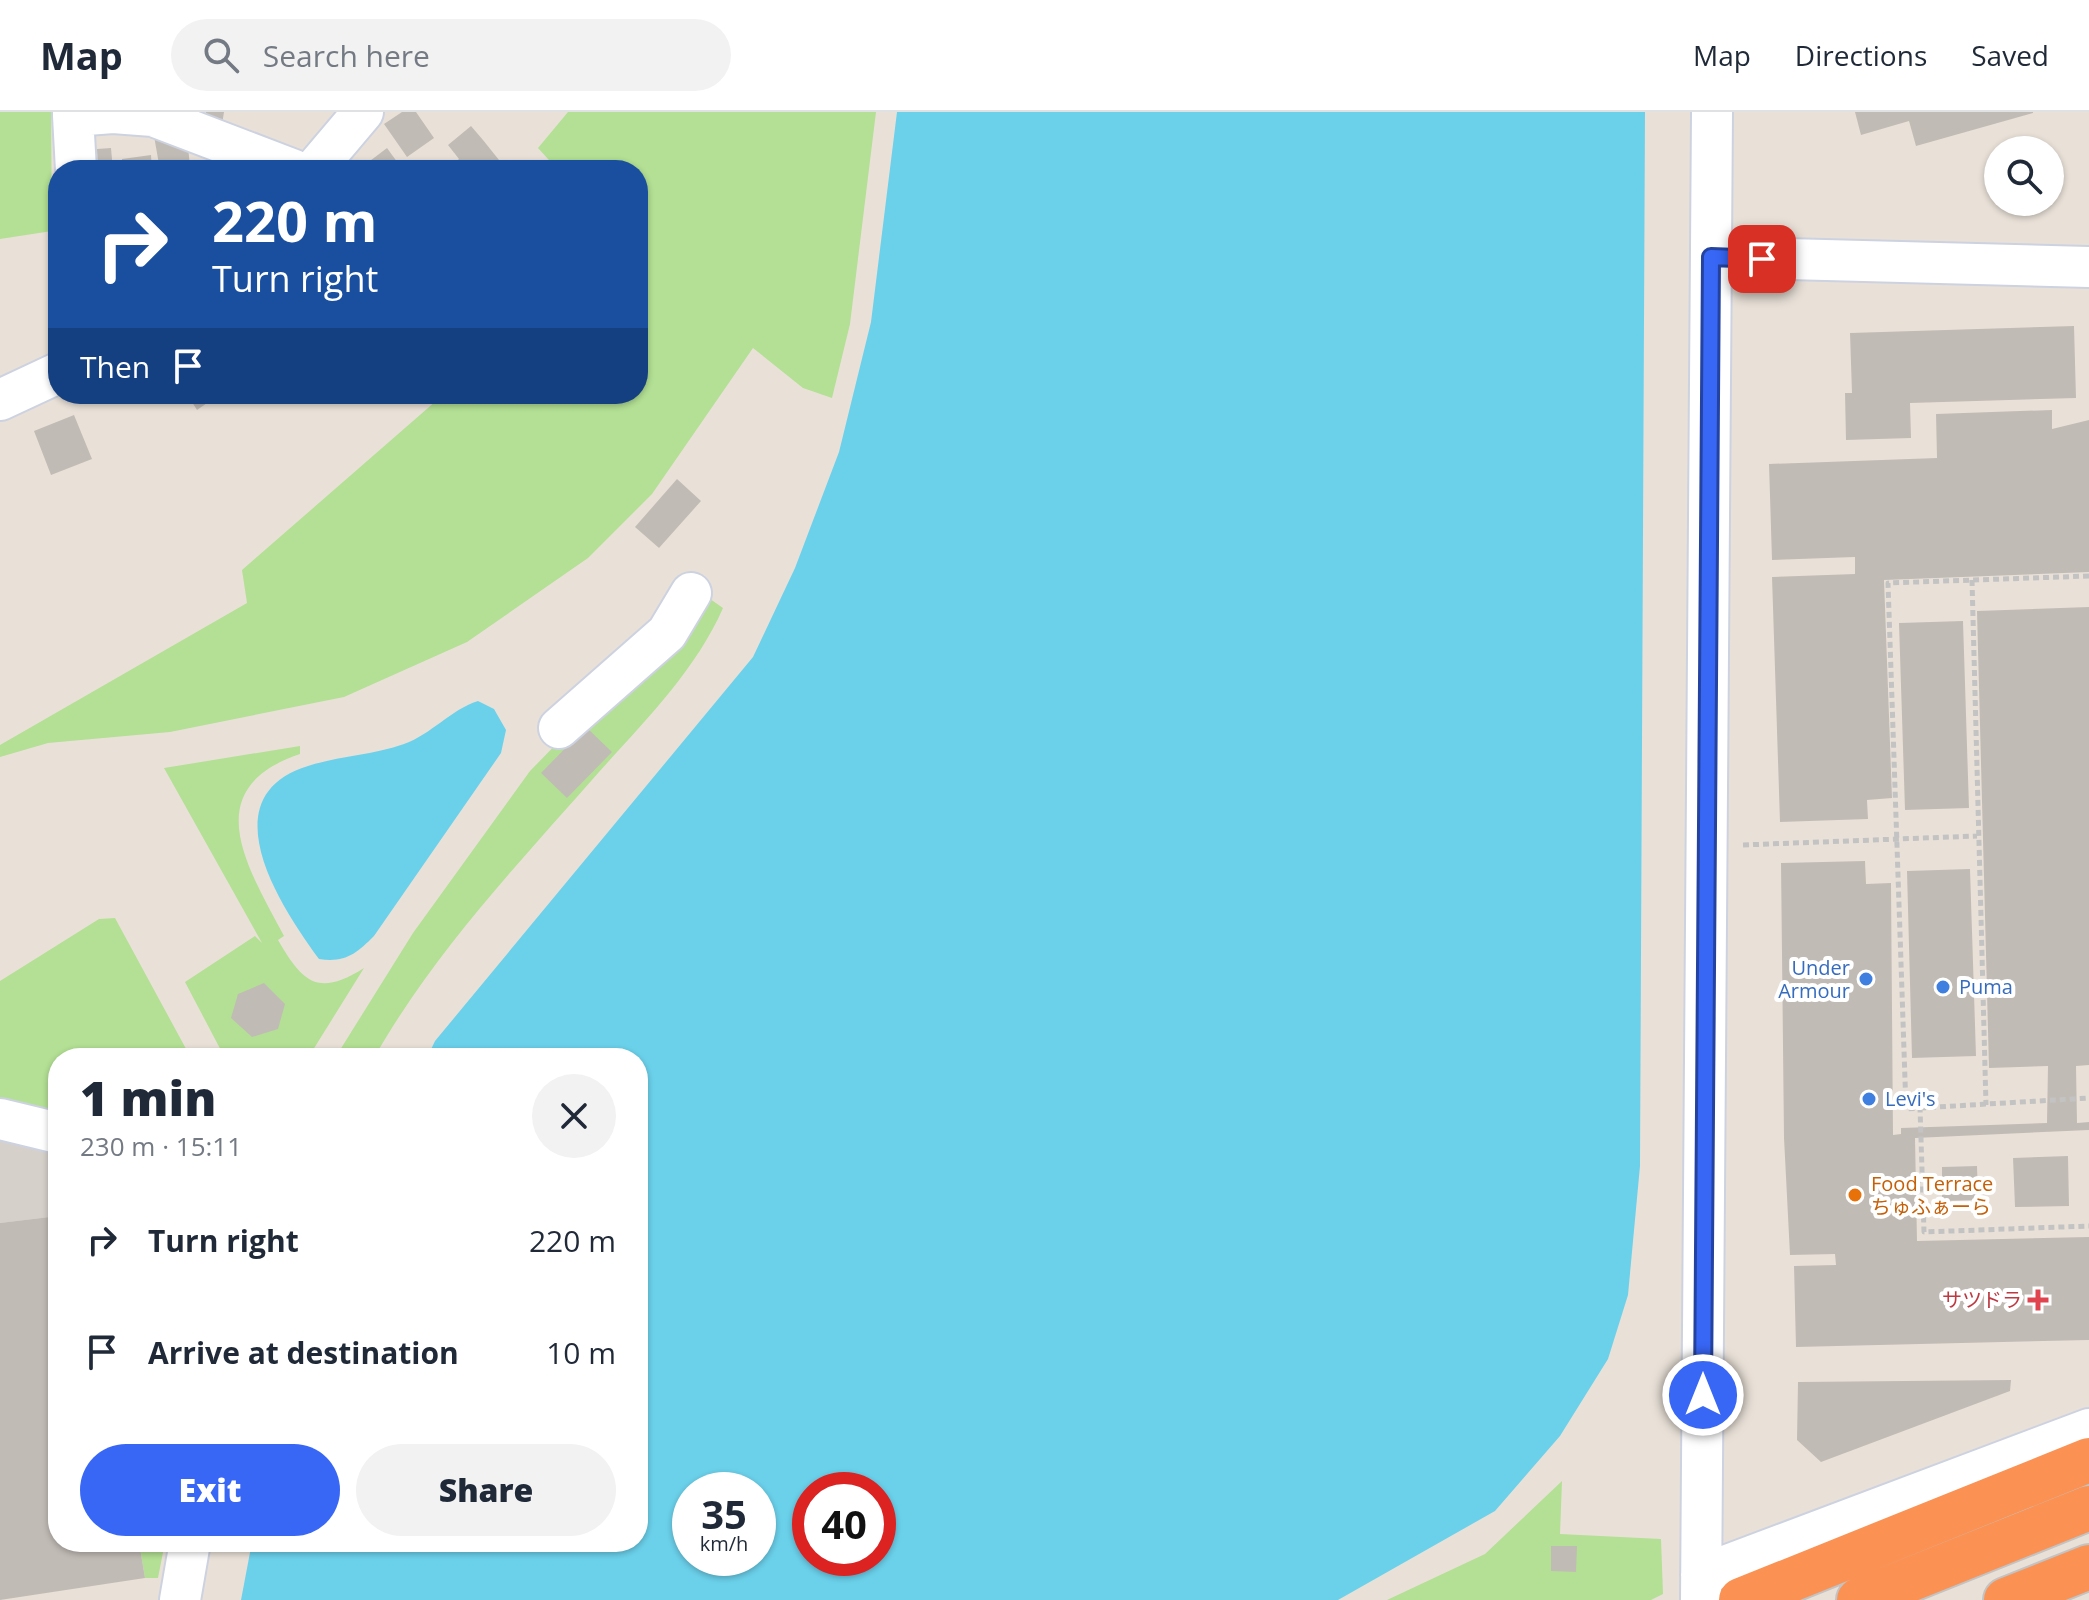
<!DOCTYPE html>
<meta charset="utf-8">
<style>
body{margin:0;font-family:"Open Sans","Noto Sans JP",sans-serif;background:#f2f2f3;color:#1f2937;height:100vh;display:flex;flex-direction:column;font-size:30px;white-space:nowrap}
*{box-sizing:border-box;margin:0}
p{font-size:26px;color:#747a83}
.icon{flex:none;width:44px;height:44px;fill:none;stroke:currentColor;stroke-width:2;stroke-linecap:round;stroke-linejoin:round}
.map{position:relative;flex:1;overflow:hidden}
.details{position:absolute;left:48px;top:936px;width:600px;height:504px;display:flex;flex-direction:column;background:#fff;border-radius:32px;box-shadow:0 2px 6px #0004}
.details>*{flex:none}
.hud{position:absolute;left:48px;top:48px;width:600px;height:244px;border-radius:32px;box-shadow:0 2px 6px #0004;background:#1a4fa0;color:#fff;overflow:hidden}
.tools{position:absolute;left:1984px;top:24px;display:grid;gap:16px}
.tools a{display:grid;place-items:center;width:80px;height:80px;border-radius:50%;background:#fff;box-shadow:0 2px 6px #0004;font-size:40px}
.speed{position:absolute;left:672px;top:1360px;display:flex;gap:16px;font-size:40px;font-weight:700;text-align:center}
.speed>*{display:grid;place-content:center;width:104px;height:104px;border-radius:50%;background:#fff;box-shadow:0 2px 6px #0004;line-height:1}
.speed small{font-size:20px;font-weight:400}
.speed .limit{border:12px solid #d22;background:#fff;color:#111}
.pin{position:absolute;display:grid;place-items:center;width:68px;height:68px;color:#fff;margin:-34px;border-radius:16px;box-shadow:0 4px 12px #0006}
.me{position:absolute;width:88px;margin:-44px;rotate:0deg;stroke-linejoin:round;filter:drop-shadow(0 0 6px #0008)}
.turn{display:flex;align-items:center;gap:28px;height:168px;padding:0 32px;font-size:36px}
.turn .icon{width:104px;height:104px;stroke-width:2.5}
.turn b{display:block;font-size:56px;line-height:68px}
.then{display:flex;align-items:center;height:76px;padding:0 32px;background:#0003;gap:16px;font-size:30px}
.round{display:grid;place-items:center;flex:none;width:84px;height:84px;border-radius:42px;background:#f2f2f3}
.overview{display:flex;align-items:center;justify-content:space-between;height:136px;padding:0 32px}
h1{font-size:48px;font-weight:800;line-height:60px}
.cta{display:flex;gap:16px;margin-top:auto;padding:16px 32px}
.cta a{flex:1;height:92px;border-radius:48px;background:#3867f6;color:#fff;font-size:32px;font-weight:800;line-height:92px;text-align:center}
.cta a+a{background:#f2f2f3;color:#1f2937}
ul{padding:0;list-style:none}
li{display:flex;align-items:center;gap:24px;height:112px;padding:0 32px}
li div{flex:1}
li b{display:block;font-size:30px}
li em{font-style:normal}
header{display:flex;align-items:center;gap:48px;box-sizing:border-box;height:112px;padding:0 40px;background:#fff;border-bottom:2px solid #e0e1e3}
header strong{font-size:38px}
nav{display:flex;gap:44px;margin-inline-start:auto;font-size:28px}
.search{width:560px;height:72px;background:#f2f2f3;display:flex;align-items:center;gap:20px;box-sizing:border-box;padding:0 28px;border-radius:44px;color:#747a83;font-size:30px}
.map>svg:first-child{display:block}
.green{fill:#b3e094}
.plaza{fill:#d6d0ca}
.water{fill:#6bd1eb;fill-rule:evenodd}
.building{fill:#c1bbb5}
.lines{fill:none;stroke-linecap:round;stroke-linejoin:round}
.minor-casing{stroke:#cdd2e0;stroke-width:44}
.highway-casing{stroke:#c3c3c3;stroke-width:48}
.path{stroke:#c3c3c3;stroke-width:5;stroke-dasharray:6 4;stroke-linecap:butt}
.minor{stroke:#fff;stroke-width:40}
.highway{stroke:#fb9152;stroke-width:44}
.route-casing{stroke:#2443a0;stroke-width:20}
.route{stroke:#3867f6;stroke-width:14}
.shop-dot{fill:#3f7fe0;stroke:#fff;stroke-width:3}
.food-dot{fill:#e8710a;stroke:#fff;stroke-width:3}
.health-dot{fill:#e0444e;stroke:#fff;stroke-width:3}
.labels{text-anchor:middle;stroke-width:8;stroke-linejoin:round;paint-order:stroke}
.shop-label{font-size:20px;fill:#366cbe;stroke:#fff;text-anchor:start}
.food-label{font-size:20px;fill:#c56008;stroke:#fff;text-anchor:start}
.health-label{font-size:20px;fill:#be3a42;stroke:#fff;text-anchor:end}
</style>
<header>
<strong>Map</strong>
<div class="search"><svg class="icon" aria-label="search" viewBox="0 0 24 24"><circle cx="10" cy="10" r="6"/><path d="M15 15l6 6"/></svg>Search here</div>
<nav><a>Map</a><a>Directions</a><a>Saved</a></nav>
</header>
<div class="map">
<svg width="2089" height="1488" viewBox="0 0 2089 1488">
<rect width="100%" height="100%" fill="#e9e1d8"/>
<!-- green -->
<path class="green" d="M0,0H51L52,119L0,127Z
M568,0H876L850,212L832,286L803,276L753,236L652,382L588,446L467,530L344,585L170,620L48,631L0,645V633L247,491L242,458L444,282H638V58H558L538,36Z
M703,482L723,496C696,558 644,610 599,660C519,751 434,840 374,946H335L413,821L530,659Z
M300,634V642C196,677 248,756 284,824L278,828C303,871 318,885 364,856L308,946H225L185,870L255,824L262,831L164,656Z
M115,806L191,946H58V1010L0,995V869L99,807Z
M1562,1369L1560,1422L1661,1427L1663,1482L1651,1488H1387L1485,1442Z
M139,1430H165L158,1466H145Z"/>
<!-- plaza -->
<path class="plaza" d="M0,1018L58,1031V1104L0,1111Z"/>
<!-- water -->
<path class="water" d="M897,0H1645L1640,1054L1628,1183L1608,1247L1560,1324L1495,1399L1338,1488H241L252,1430H638V946H427L435,929L753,545L795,456L839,340L871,210ZM690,1378H758V1446H690ZM810,1378H878V1446H810Z
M478,589L494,597L506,618L501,641L374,824C356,842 345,851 319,847C281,795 208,685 308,654C339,644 373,643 404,632C432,622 450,598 478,589Z"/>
<!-- building -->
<path class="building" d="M206,0H224L221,19L203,15Z
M402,0H416L434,26L407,45L384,12Z
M1855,0H2033V1L1916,34L1909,9L1861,23Z
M471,14L483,28L507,58H446L459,47L448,33Z
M154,24L188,34L190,55L201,58H160Z
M111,36L113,58H98L97,37Z
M387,36L403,58H358Z
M151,43L152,58H123L122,47Z
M2074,214L2076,286L1910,291L1911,326L1846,328L1845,281H1852L1850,221Z
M187,282H220L197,298Z
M2052,298V317L2089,308V460L1884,468L1892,686L1867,688L1868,707L1780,710L1772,465L1855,462V445L1772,448L1769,352L1937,346L1936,302Z
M74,303L92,347L51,363L34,319Z
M677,367L701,389L659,436L635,415Z
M2089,495V953L2076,954L2077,1011L2089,1010V1018L1915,1026L1917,1129L2089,1125V1228L1796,1235L1794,1154L1836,1153L1835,1142L1790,1143L1784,1026L1781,751L1865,749L1866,772L1891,771L1893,1023L1901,1022V1016L2047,1011L2048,954L1989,956L1977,499Z
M1963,509L1969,696L1905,698L1899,511Z
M586,615L612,640L567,686L541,661Z
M1970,757L1976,944L1912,946L1907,759Z
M264,871L285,892L278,917L252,925L231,906L238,882Z
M2068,1044L2069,1094L2015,1095L2013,1046Z
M1977,1054L1978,1088L1942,1089V1055Z
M58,1104V1430H139L145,1466L0,1488V1111Z
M2011,1268L2010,1279L1821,1350L1797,1328L1798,1270Z
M1551,1434H1577L1576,1460L1551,1459Z"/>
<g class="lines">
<defs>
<path id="minor" d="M73,0V4L113,1L153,4L294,58
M73,4L76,58
M314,58L363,0
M1711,145L2089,155
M0,288L58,261
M559,616L667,521L691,481
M0,1007L58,1021
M1701,1463L2089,1317
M180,1488L190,1430
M1701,1488L1712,0"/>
<path id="highway" d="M1741,1488L2089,1348
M1859,1488L2089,1396
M2006,1488L2089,1455"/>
</defs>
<!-- minor casing -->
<use href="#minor" class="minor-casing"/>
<!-- highway casing -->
<use href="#highway" class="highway-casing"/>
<!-- path -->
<path class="path" d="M2089,464L1888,471L1906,997L1920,996L1924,1120L2089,1114
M1972,468L1986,993
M1743,733L1977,724
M1920,996L2089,986"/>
<!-- minor -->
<use href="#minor" class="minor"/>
<!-- highway -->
<use href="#highway" class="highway"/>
</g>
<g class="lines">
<defs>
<path id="route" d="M1703,1283L1711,145L1762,147"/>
</defs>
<!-- route casing -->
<use href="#route" class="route-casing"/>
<!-- route -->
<use href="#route" class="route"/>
</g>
<!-- markers -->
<g class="shop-dot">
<circle cx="1866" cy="867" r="8"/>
<circle cx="1943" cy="875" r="8"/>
<circle cx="1869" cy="987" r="8"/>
</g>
<circle class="food-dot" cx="1855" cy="1083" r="8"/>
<path class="health-dot" d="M2034 1176h8v8h8v8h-8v8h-8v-8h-8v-8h8z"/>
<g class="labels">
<!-- shop labels -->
<g class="shop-label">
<text x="1850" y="863" text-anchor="end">Under<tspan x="1850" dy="23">Armour</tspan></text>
<text x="1959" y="882">Puma</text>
<text x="1885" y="994">Levi's</text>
</g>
<!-- food labels -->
<g class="food-label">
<text x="1871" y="1079">Food Terrace<tspan x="1871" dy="23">ちゅふぁーら</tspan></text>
</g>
<!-- health labels -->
<g class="health-label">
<text x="2022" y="1195">サツドラ</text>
</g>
</g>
</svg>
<div class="tools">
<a><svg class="icon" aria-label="search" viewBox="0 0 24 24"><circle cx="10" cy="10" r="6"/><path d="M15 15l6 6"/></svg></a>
</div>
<div class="speed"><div>35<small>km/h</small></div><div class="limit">40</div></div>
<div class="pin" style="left:1762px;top:147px;background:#d93025"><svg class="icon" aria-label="arrive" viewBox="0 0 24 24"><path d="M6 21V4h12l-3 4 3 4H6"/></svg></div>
<svg class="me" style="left:1703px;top:1283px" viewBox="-20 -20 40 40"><circle r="17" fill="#3867f6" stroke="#fff" stroke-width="3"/><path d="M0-11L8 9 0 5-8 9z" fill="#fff"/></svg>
<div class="hud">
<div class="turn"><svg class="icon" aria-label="right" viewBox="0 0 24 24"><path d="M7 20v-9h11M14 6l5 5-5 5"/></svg><div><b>220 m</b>Turn right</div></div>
<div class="then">Then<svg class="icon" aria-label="arrive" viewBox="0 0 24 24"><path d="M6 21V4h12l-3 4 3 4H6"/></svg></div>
</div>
<section class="details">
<div class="overview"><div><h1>1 min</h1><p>230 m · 15:11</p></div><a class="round"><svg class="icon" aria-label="close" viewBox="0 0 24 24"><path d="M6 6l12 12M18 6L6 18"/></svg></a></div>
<ul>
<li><svg class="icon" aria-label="right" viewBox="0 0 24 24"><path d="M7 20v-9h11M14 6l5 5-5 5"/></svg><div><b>Turn right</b></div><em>220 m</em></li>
<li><svg class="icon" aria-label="arrive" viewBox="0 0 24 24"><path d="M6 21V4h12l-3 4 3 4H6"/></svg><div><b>Arrive at destination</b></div><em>10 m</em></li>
</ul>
<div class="cta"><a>Exit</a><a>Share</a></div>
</section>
</div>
